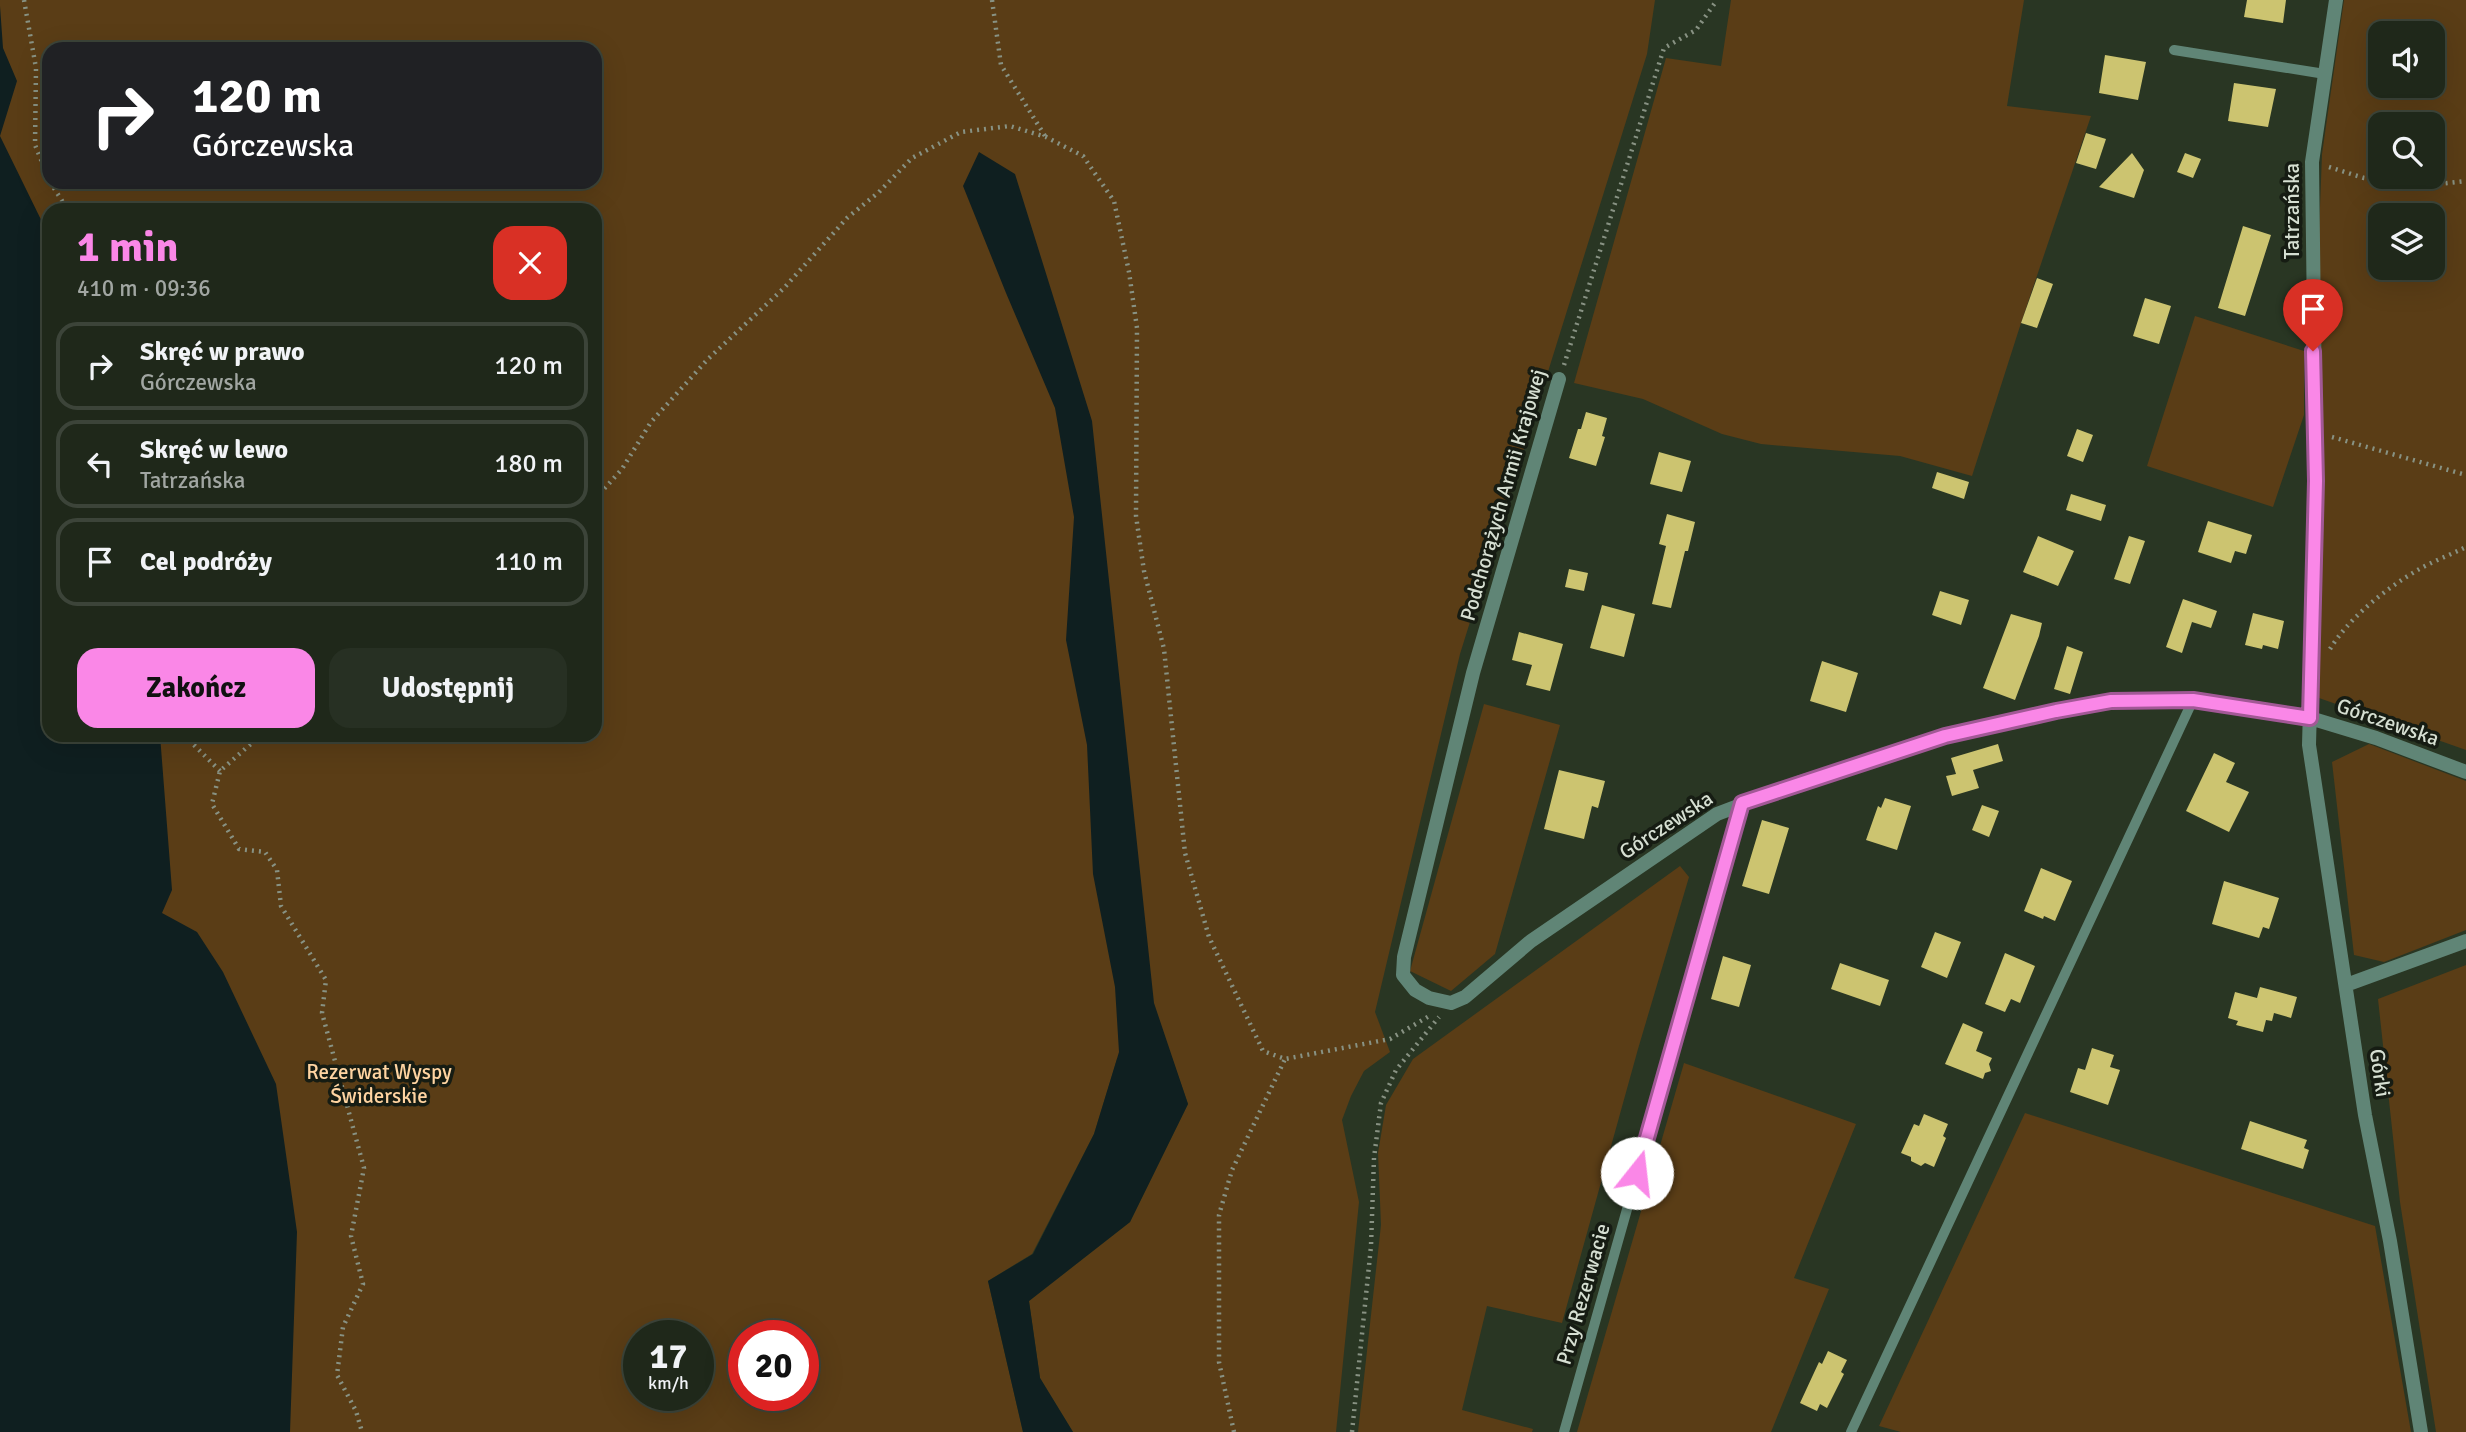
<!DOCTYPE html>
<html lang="pl">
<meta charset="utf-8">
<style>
body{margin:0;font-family:Signika,sans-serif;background:#273023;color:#f1f3f6;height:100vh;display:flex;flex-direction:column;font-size:26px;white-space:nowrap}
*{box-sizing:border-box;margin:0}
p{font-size:23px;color:#a1a6a2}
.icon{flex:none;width:38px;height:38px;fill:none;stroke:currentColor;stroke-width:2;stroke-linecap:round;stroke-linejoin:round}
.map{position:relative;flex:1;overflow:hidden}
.panel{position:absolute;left:42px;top:203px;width:560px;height:539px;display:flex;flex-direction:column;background:#1f281a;border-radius:21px;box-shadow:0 7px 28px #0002,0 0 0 2px #3c4439}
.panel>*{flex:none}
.top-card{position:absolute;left:42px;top:42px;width:560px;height:147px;border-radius:21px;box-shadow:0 7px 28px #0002,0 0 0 2px #3c4439;background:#202124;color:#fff;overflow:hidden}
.controls{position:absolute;left:2368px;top:21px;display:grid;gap:14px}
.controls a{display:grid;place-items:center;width:77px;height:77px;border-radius:14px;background:#1f281a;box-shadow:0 7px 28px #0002,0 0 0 2px #3c4439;font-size:35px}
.speed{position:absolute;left:623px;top:1320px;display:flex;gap:14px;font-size:35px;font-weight:700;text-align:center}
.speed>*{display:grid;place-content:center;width:91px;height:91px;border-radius:50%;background:#1f281a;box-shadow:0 7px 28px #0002,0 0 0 2px #3c4439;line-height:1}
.speed small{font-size:18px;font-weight:400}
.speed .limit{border:10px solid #d22;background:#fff;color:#111}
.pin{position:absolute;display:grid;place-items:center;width:60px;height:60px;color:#fff;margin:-72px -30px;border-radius:50% 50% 50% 0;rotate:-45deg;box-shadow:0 0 7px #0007}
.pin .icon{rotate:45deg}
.me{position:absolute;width:77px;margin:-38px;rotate:16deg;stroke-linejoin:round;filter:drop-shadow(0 0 5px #0008)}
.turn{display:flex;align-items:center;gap:24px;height:147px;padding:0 35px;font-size:32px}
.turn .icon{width:91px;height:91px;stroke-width:2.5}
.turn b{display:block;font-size:49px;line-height:60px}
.round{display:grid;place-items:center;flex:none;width:74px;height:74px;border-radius:21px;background:#273023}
.overview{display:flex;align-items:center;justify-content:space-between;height:119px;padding:0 35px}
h1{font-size:42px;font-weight:700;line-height:52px;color:#fa87e7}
.action{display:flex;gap:14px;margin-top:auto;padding:14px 35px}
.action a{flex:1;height:80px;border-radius:21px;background:#fa87e7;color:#111;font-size:28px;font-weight:700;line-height:80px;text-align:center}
.action a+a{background:#273023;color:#f1f3f6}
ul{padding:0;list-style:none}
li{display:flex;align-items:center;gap:21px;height:88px;margin:0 14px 10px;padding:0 21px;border:4px solid #3c4439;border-radius:21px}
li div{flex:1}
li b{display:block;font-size:26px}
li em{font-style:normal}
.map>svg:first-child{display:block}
.green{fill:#5a3d16;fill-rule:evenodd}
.water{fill:#0f1f20}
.building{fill:#ccc470}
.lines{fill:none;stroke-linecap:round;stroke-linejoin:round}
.path{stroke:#889283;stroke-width:4.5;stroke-dasharray:2 5;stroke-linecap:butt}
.lane{stroke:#608576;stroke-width:10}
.street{stroke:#608576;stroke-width:14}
.route-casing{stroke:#a25896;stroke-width:18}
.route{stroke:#fa87e7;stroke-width:12}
.labels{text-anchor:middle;stroke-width:7;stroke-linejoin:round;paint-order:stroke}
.street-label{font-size:21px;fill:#d6dfd2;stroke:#161c13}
.park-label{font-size:21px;fill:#ffd4a1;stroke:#161c13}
</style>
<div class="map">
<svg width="2466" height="1432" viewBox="0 0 2466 1432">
<rect width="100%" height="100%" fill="#293623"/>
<!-- green -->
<path class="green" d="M0,0H1655L1647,54L1460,654L1375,1012L1390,1052L1364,1071L1351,1096L1342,1120L1359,1202L1336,1432H1073L1040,1378L1029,1301L1130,1222L1188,1104L1172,1058L1117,1059L1094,1134L1032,1254L988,1281L1023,1432H0ZM49,49H595V182H49ZM49,210H595V735H49ZM639,1335H698V1395H639ZM744,1335H803V1395H744Z
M1731,0H2024L2007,106L2091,116L2021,323L1972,476L1900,456L1761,444L1722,434L1643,399L1574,383L1666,58L1721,66Z
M2344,0H2466V750L2319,698L2318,260L2322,154ZM2380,33H2432V86H2380ZM2380,124H2432V177H2380ZM2380,215H2432V268H2380Z
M2195,316L2304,351V415L2273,507L2147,466Z
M1484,704L1560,725L1495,954L1451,991L1410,971Z
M2369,744L2466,781V930L2384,962L2354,955L2332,762Z
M1680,866L1689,877L1638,1049L1562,1323L1487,1306L1462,1410L1533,1429L1532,1432H1358L1381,1225L1378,1153L1386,1105L1413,1059Z
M2466,965V1432H2436L2400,1202L2378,999Z
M1684,1063L1856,1124L1794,1278L1829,1289L1771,1432H1577Z
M2025,1113L2375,1226L2411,1432H1901L1879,1426Z"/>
<!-- water -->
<path class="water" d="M0,6L3,48L17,81L0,136L49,236V735H160L172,890L162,913L197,932L223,972L276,1084L297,1232L290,1432H0Z
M979,152L1015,174L1092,421L1154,1003L1188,1104L1130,1222L1029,1301L1040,1378L1073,1432H1023L988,1281L1033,1254L1094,1134L1119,1052L1115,987L1093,874L1087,745L1066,640L1074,517L1055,408L1006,293L963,186Z"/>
<!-- building -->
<path class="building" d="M2247,0H2286L2283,23L2244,17Z
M2105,55L2146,62L2138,100L2099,93Z
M2234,83L2276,89L2268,127L2228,121Z
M2086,133L2106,139L2096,169L2076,163Z
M2132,153L2144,170L2134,198L2099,187Z
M2185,153L2201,159L2193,178L2177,172Z
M2243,226L2271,235L2245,316L2218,308Z
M2037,278L2053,284L2037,328L2021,323Z
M2145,298L2171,306L2159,344L2133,336Z
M1586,412L1607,418L1602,436L1605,437L1596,466L1569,458L1578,429H1581Z
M2077,429L2093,435L2083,462L2067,456Z
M1659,452L1691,461L1682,492L1650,484Z
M1937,472L1969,482L1964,499L1932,488Z
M2071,494L2106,505L2101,521L2066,510Z
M1667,514L1695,522L1688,551H1685L1671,608L1652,604L1666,546L1659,544Z
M2208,521L2252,535L2246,554L2235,551L2231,563L2198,552Z
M2038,536L2074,551L2058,586L2023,572Z
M2129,536L2145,541L2130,584L2114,579Z
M1569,569L1588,573L1584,591L1565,587Z
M1940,591L1969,600L1961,625L1932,615Z
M2183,599L2217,611L2211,628L2192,622L2182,653L2166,647Z
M1602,605L1635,614L1624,657L1590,648Z
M2253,613L2284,621L2278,649L2263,645L2262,649L2245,645Z
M2011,614L2042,623L2039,636L2015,700L1983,688Z
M1519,632L1563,644L1550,691L1526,685L1532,665L1512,660Z
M2067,646L2083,652L2070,694L2054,689Z
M1822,661L1858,673L1846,712L1810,701Z
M1998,744L2003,761L1973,770L1979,788L1952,796L1946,776L1956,774L1951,758Z
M2214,753L2235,763L2226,782L2249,792L2229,832L2186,811Z
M1559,770L1605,781L1598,808L1592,806L1584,839L1544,829Z
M1885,798L1911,806L1897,850L1866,840L1878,806L1881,808Z
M1982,805L1999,811L1989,837L1972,830Z
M1762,820L1789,828L1769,894L1742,886Z
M2041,868L2072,881L2055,921L2044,916L2043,919L2024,911Z
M2224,881L2279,898L2269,929L2263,927L2259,938L2212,924Z
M1935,932L1961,942L1947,978L1921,967Z
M2005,953L2035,966L2020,1003L2011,999L2005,1012L1985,1004Z
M1723,956L1751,965L1739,1007L1711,999Z
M1840,963L1889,980L1880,1006L1831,989Z
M2260,987L2297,997L2291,1018L2274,1013L2272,1021L2266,1020L2263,1032L2236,1025L2238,1021L2228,1018L2235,992L2257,998Z
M1963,1023L1983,1032L1976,1051L1992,1058L1989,1064L1991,1071L1985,1073L1983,1079L1945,1064Z
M2092,1048L2114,1055L2110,1067L2120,1070L2108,1105L2070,1092L2078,1068L2085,1070Z
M1924,1114L1948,1124L1943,1136L1946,1138L1934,1167L1925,1163L1921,1166L1911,1161V1157L1901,1153L1914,1124L1919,1126Z
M2250,1121L2307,1140L2304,1148L2309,1150L2303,1169L2241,1149Z
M1828,1351L1847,1360L1841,1372L1844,1374L1827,1408L1820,1404L1817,1411L1800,1403L1819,1362L1822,1364Z"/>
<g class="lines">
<!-- path -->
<path class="path" d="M24,0L36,68L35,145L49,179
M992,0L1001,65L1045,136
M2329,167L2364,178L2420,186L2466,181
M50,182L68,210
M1564,365L1664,48L1696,30L1717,0
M2332,437L2466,475
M595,499L622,469L651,422L708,359L784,288L847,218L879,192L912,158L961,132L1010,126L1046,137L1083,156L1114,201L1129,272L1137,328L1136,516L1144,571L1164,649L1185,853L1209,937L1263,1051L1285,1059L1390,1039L1431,1015
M2330,649C2349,618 2384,590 2416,571C2431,562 2450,555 2466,547
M184,735L220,771
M261,735L220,771L212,804L239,849L265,852L277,870L281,906L326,980L322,1013L364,1168L351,1236L363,1284L343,1327L337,1375L356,1411L362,1432
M1234,1432L1219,1362V1215L1232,1170L1285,1059
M1352,1432L1371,1246L1374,1158L1381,1103L1396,1070L1439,1017"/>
<!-- lane -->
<path class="lane" d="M2174,50L2325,74
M1564,1432L1742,803
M1851,1432L2193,700"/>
<!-- street -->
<path class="street" d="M2336,0L2312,162L2316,481L2309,745L2365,1115L2390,1241L2421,1432
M1559,379L1473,673L1404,957L1403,975L1415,990L1429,998L1451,1003L1465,997L1531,941L1717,814L1798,783L1945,736L2056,711L2111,701L2143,700H2193L2249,707L2310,718L2376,738L2466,772
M2346,985L2466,941"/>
</g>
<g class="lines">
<defs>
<path id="route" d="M1637,1173L1742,803L1945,736L2056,711L2111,701L2193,700L2310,718L2316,481L2313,351"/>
</defs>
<!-- route casing -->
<use href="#route" class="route-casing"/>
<!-- route -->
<use href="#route" class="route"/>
</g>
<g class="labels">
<!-- street labels -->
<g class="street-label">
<text transform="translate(2292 211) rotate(-90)" y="7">Tatrzańska</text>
<text transform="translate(1503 495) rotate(-74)" y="7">Podchorążych Armii Krajowej</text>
<text transform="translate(2388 722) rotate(19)" y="7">Górczewska</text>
<text transform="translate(1666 825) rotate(-33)" y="7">Górczewska</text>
<text transform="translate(2380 1073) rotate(82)" y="7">Górki</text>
<text transform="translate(1583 1294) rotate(-74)" y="7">Przy Rezerwacie</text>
</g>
<!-- park labels -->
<g class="park-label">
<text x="379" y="1079">Rezerwat Wyspy<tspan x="379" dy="24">Świderskie</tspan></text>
</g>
</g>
</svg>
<div class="controls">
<a><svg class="icon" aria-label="sound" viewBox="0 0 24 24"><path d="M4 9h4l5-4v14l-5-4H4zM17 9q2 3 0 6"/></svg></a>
<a><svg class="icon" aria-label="search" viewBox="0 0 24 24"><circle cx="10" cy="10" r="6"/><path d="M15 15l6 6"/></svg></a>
<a><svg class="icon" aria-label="layers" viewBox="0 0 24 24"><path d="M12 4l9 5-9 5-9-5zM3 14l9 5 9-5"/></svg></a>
</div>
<div class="speed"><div>17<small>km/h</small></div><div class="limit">20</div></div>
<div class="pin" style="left:2313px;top:351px;background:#d93025"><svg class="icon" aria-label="arrive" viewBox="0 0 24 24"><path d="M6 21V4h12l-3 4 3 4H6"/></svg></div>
<svg class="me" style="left:1637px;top:1173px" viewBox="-20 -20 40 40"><circle r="19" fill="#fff"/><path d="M0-13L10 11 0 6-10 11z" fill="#fa87e7"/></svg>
<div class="top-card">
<div class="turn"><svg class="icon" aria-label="right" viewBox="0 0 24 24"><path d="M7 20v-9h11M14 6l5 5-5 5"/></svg><div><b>120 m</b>Górczewska</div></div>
</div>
<section class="panel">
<div class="overview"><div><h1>1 min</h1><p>410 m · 09:36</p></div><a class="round" style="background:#d93025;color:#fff"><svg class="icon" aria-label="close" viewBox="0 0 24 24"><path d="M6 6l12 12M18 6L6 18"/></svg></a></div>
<ul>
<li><svg class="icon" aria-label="right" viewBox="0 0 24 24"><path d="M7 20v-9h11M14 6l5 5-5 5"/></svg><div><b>Skręć w prawo</b><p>Górczewska</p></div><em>120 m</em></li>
<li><svg class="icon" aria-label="left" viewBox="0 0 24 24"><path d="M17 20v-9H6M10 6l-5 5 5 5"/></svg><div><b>Skręć w lewo</b><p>Tatrzańska</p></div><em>180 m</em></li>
<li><svg class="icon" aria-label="arrive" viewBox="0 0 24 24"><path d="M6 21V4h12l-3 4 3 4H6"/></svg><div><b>Cel podróży</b></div><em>110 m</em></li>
</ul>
<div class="action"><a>Zakończ</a><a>Udostępnij</a></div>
</section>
</div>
